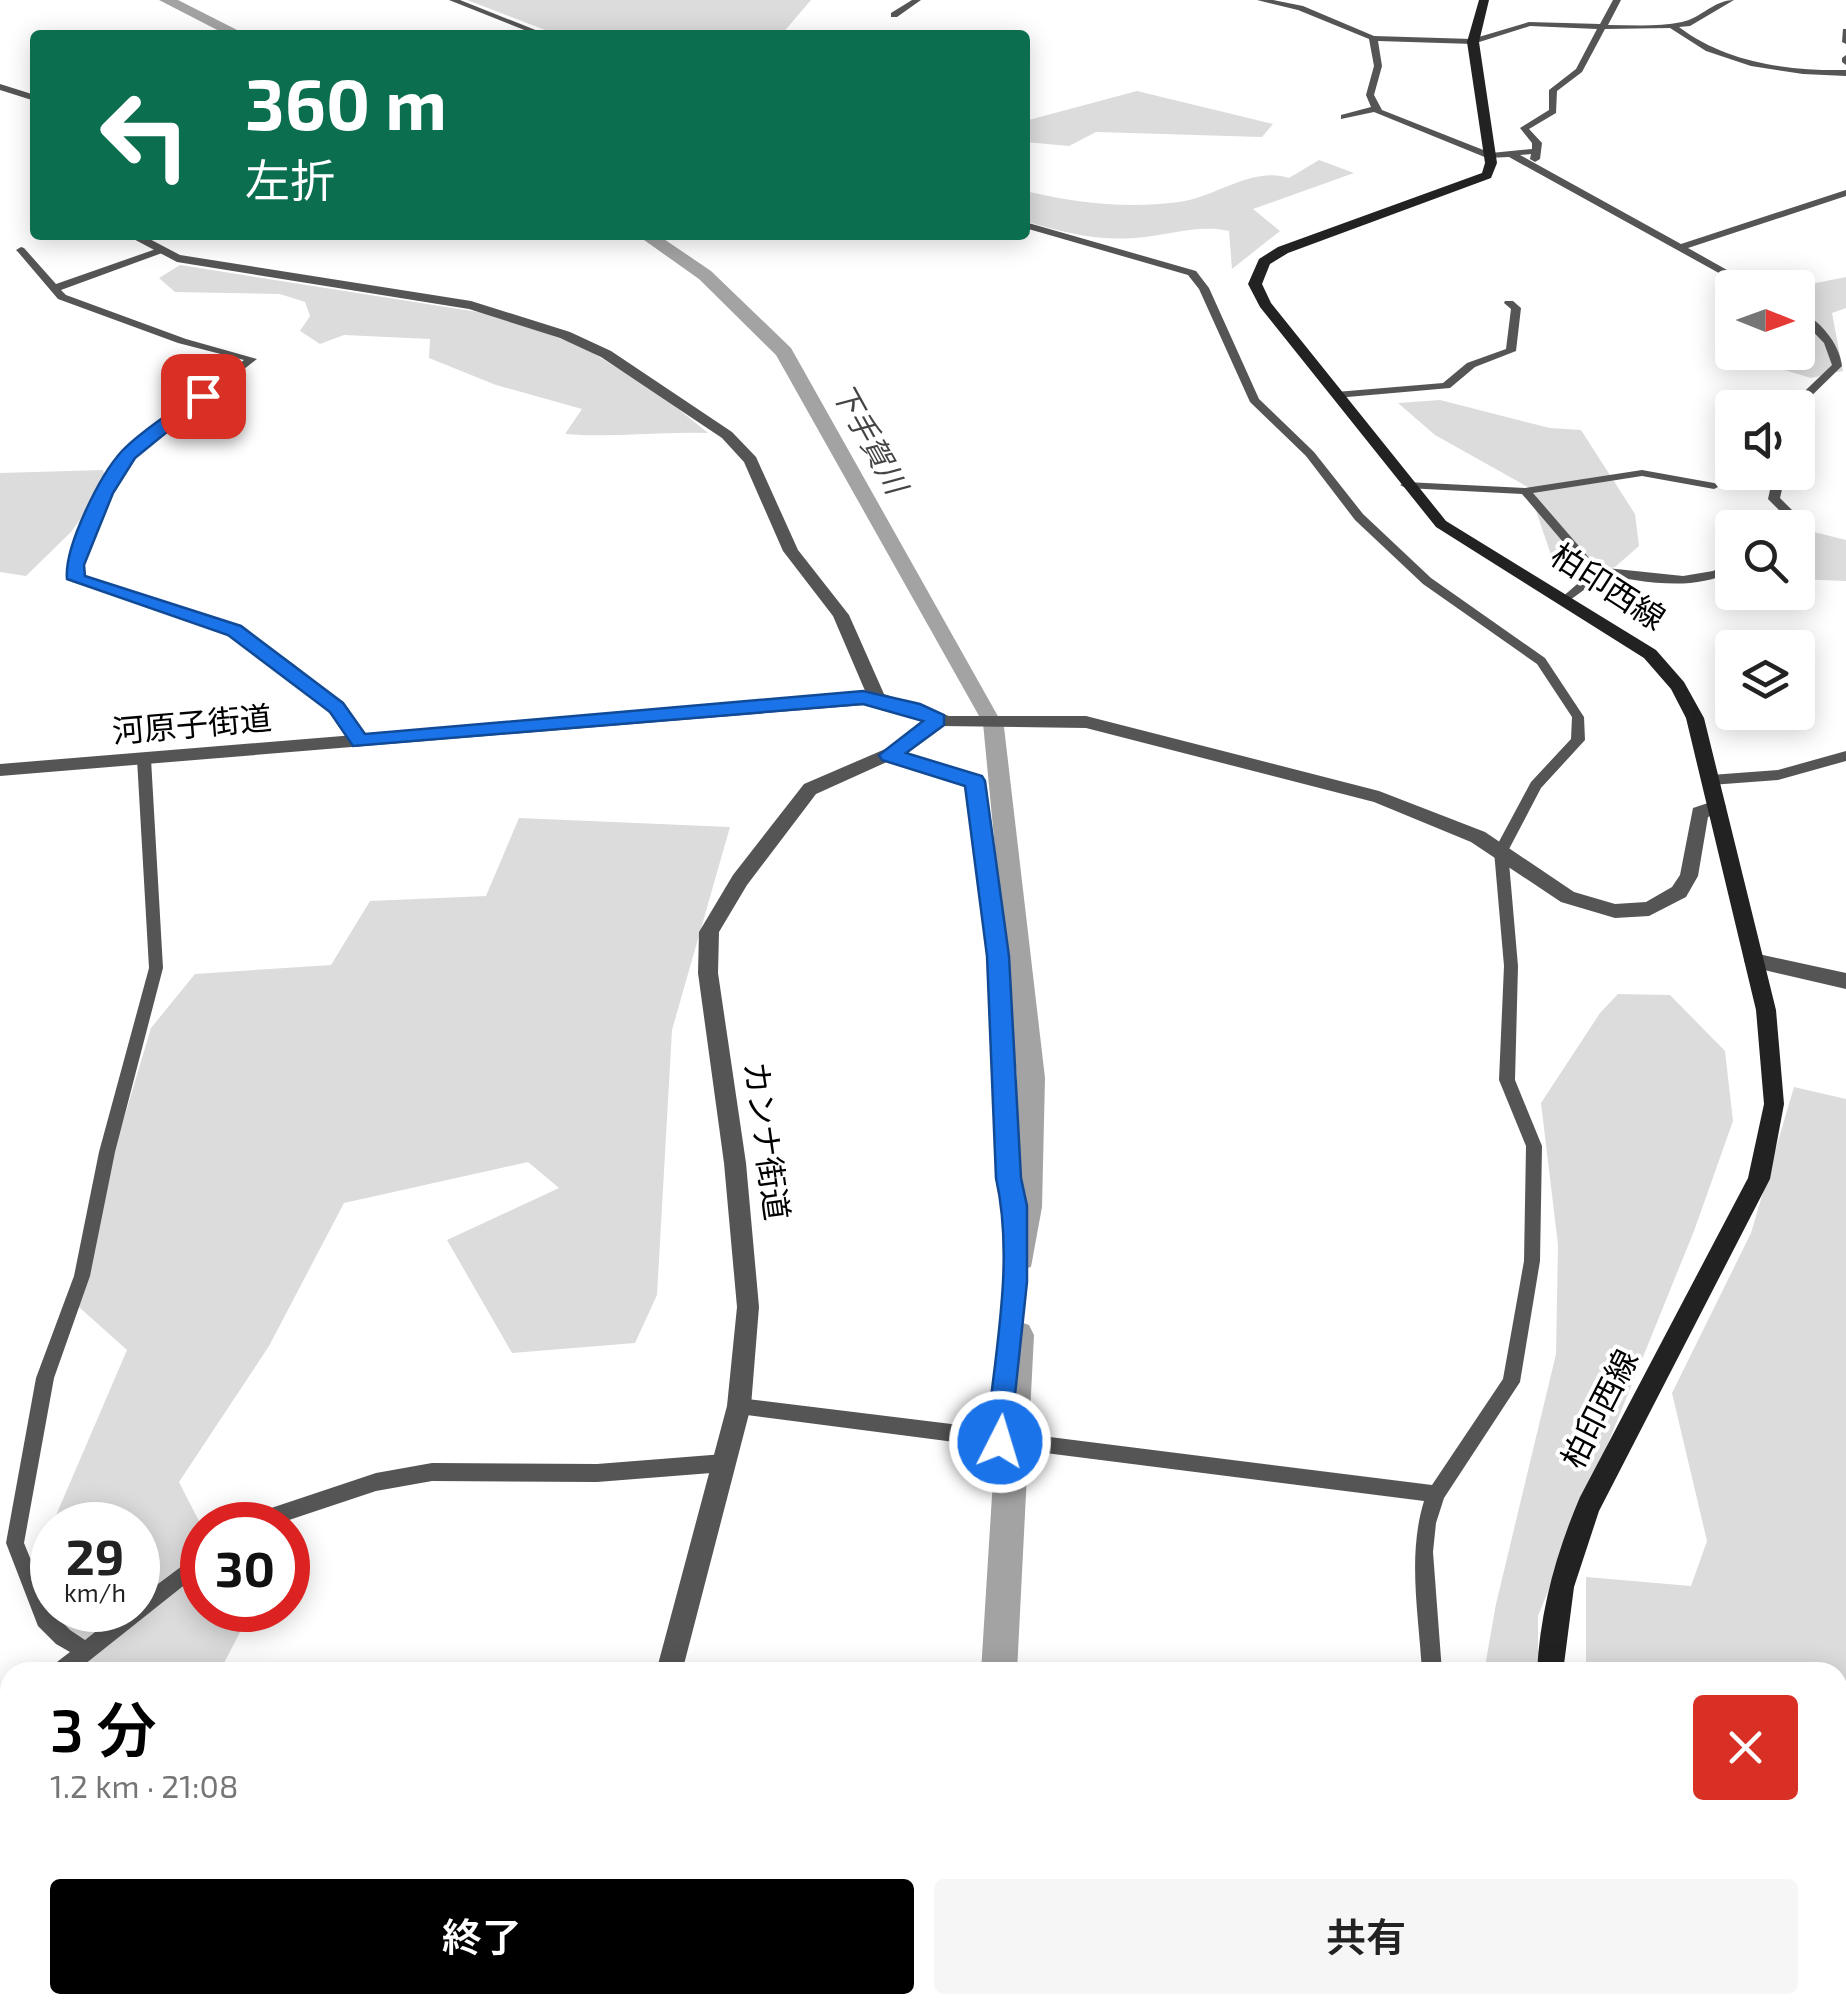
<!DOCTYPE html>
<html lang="ja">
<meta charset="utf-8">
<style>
body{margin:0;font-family:"Exo 2","Noto Sans JP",sans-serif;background:#f6f6f6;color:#222;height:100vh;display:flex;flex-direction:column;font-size:38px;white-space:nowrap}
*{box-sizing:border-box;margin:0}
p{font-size:32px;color:#767676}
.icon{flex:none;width:55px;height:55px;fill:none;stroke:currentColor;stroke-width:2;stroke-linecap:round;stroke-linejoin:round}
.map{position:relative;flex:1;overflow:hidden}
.panel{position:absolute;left:0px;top:1662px;width:1848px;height:352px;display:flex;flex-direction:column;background:#fff;border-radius:30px 30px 0 0;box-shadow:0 5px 25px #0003}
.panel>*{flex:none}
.hud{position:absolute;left:30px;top:30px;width:1000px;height:210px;border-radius:10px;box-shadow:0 5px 25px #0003;background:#0b6e4f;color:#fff;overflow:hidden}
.needle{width:65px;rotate:91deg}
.controls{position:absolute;left:1715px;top:270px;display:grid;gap:20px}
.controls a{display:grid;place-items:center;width:100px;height:100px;border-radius:10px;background:#fff;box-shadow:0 5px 25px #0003;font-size:50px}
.speed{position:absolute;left:30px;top:1502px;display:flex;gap:20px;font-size:50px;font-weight:700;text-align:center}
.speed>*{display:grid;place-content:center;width:130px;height:130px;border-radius:50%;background:#fff;box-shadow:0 5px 25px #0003;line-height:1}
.speed small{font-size:25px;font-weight:400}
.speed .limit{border:15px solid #d22;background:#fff;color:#111}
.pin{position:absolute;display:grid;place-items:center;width:85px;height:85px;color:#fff;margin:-42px;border-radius:20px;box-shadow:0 5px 15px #0006}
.me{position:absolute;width:110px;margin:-55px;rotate:5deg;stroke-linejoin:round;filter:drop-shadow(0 0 8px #0008)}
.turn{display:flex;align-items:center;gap:35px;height:210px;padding:0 50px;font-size:45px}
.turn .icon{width:130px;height:130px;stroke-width:2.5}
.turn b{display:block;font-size:70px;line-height:85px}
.round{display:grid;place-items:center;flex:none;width:105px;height:105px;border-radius:10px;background:#f6f6f6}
.head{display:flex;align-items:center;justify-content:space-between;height:170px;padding:0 50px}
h1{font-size:60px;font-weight:600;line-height:75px;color:#000}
.button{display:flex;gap:20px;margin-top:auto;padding:20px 50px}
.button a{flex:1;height:115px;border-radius:10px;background:#000;color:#fff;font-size:40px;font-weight:600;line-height:115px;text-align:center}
.button a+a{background:#f6f6f6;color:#222}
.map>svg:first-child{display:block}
.green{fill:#dcdcdc}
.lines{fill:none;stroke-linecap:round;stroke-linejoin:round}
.river{fill:#a3a3a3;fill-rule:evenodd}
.minor{fill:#555;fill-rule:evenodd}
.tertiary{fill:#555;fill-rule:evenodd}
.secondary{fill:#222;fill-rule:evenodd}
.route{fill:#1a73e8;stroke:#114b97;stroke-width:2.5}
.labels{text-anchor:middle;stroke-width:8;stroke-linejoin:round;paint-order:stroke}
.far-water-label{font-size:30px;font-style:italic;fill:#444;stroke:#fff}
.street-label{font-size:32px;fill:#000;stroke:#fff}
</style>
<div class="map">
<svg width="1846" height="2014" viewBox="0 0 1846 2014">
<rect width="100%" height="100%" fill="#fff"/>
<!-- green -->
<path class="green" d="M467,0H811L781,35H558Z
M1137,91L1273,124L1262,137L1096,132L1069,146L1025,142V121Z
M1319,160L1354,173L1253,209L1280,231L1232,269L1229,231C1195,224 1169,236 1135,238C1096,241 1061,232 1025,221V191C1077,203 1125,209 1179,202C1216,197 1253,166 1289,178Z
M180,265L497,315L583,347L661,395L708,433C659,431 614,438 565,434L582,409L496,385L429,358L430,339L344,335L320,344L300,331L310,316L305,302L280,294L175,292L159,278Z
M1846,277V308L1832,313L1843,371L1811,378L1778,368L1771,353L1798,352L1796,287Z
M1440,400L1550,428L1581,430L1635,514L1639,546L1615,567L1595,572L1564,568L1552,558L1528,487L1435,435L1398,403Z
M103,470L107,483L71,532L26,576L0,572V473Z
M1798,528L1846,540V581L1798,579Z
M519,818L730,827L672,1030L657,1295L635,1343L512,1353L447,1240L559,1188L528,1162L344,1203L269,1346L179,1482L202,1527V1610L250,1613L224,1663L205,1672H108L73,1656L55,1610H138V1525H52V1604L36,1562L127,1350L70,1299L151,1028L195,974L331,965L370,901L486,896Z
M1618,994L1670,995L1725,1051L1733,1121L1694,1231L1538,1616V1672H1484L1496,1604L1556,1354L1558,1245L1541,1103L1600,1013Z
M1794,1087L1846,1099V1741L1838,1736V1672H1586V1577L1691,1586L1707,1541L1672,1393L1751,1233Z"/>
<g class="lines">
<!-- river -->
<path class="river" d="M159,0H178L247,35H227Z
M637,235H658L711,271L791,348L1004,727L1045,1078L1042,1207L1031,1267L1020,1270L1009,1267C1001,1248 1005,1225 1012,1207L1017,1078L983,723L776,355L699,279Z
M1018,1321L1029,1325L1034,1335L1017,1672H981L1002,1335L1007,1325Z
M961,2005H1001V2014H961Z"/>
<!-- minor -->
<path class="minor" d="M449,0H460L548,35H537Z
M912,0H921L897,17H891V13Z
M1257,0H1273L1303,6L1374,36L1472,39L1529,22L1600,24L1613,0H1621L1608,25C1632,25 1658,27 1682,22C1701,18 1714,0 1734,0L1690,26L1679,27C1726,63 1789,71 1846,70V76L1803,74L1751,66L1706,51L1670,28L1605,29L1582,72L1557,91L1556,113L1529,129L1542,143L1540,159L1535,162L1530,159L1531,154L1520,155L1681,244L1846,190V196L1688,248L1759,288H1746L1509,157L1487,158L1374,112L1341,119V115L1371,107L1366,95L1374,66L1369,39L1298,10ZM1530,26L1597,29L1576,69L1549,90V110L1520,128L1532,143V149L1491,153L1382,110L1374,95L1382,66L1378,41L1473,44Z
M1843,29H1846V44L1842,42Z
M1846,55V65L1842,62V58Z
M0,84L35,95V101L0,90Z
M1025,222L1196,271L1209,288L1259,399L1314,452L1363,514L1431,578L1545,658L1584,717L1585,740L1541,788L1508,851L1518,966L1515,1080L1542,1146L1540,1261L1520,1382L1444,1498L1436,1523L1433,1552L1442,1672H1422C1419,1616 1407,1556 1424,1501L1006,1448L1000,1451L993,1447L739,1414L733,1412L730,1406L733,1400L739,1398L992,1429L1005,1309L1008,1242L1001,1177L991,956L969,784L884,758L882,755L889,750L980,778L982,781L1005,956L1017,1177L1024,1242L1022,1309L1010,1432L1432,1485L1503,1379L1524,1261L1526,1146L1499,1080L1504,966L1494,851L1531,782L1571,739L1572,717L1537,664L1423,584L1355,520L1306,456L1250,402L1199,289L1188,275L1025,228Z
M21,247L24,248L56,284L156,249H162V253L61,290L66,295L186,339L257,359L132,456L110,493L88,543L81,565L82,577C159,601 245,621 307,675C329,694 347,715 365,738L367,741L365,744H355C337,722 320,700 298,681C236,626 149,606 72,582L69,565L76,543L98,493L124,452L244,360L178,343L58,299L18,252L16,250Z
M1505,301H1513L1521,308L1516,351L1475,367L1450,388L1336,398L1331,395L1336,392L1443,383L1467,363L1506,349L1511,309L1504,303Z
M1798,309C1819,320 1839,342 1842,366L1798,409L1787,408L1832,365L1824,343L1798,316Z
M1798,428L1804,431L1808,450L1798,454Z
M1642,470L1714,483L1720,486L1714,489L1642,476L1533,493L1597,567L1683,576L1713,571L1732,562V571C1691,593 1642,581 1597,574L1592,584L1566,603L1560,599L1583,579L1587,570L1522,494L1406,488L1400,485L1406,482L1525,488Z
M1774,472H1786L1780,498L1802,520L1795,528H1782L1789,520L1768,499Z
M1846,751V761L1778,780L1711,785L1704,780L1711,775L1778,770Z
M144,754L151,759L163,968L115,1152L90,1276L54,1378L24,1543L52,1612L70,1630L85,1640L123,1610H138V1599L202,1551V1571L75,1672H50L53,1665L70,1652L56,1644L38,1626L6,1543L36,1378L74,1276L99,1152L149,968L137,759Z
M724,1454L730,1457L733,1463L730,1469L724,1472L597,1482L432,1481L376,1491L274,1525H238L240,1519L247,1516L376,1473L432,1463L597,1464Z
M10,1701V1721L0,1725V1705Z
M1444,2005H1466L1468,2014H1446Z"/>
<!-- tertiary -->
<path class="tertiary" d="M126,235H142L180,255L471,301L570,332L611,351L732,432L756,457L798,550L849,615L884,694L949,716H1086L1379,791L1485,832L1574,892L1615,904L1646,902L1672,887L1680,875L1693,808L1717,800L1726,806L1723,811L1708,817L1698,876L1686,897L1649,916L1615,918L1561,902L1471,842L1374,802L1086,728L941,726L909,752L816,794L747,885L719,932L718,973L746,1163L759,1307L751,1406L682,1672H656L727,1406L737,1307L724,1163L698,973L699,932L733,875L804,784L897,744L925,721L876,704L0,776V764L866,693L833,616L783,551L744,462L722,438L601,357L560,338L469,309L177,262Z
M1754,953L1846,973V989L1747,966L1744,961Z
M578,2005H608L606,2014H576Z"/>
<!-- secondary -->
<path class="secondary" d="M1479,0H1489L1479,42L1497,163L1491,178L1288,253L1270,264L1262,284L1271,303L1446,521L1656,650L1684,682L1704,718L1776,1010L1784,1104L1770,1179L1599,1511L1574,1587L1563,1672H1537C1540,1611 1556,1553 1580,1497L1748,1178L1764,1104L1756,1010L1686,718L1671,689L1644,658L1436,527L1260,307L1248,284L1259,259L1278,247L1482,173L1485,163L1467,42Z
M1552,2005H1582V2014H1552Z"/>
</g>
<!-- route -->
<path class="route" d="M197,393L211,396L135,458L113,493L84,565L85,576L241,626L343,703L365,734L863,691L920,704L944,715V725L906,753L982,776L985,781L1009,956L1021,1178L1027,1206V1282L1009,1451L1000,1455L990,1451L986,1442C994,1357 1015,1262 996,1178L987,956L965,786L882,760L879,755L923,721L863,704L353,746L330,712L228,635L67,579C64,547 100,475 122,451C143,429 173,412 197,393Z"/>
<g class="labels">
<!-- far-water labels -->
<g class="far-water-label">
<text transform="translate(869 439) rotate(61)" y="10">下手賀川</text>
</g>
<!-- street labels -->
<g class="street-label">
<text transform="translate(1608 587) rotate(33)" y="11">柏印西線</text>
<text transform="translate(192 725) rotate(-5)" y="11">河原子街道</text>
<text transform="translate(766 1141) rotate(82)" y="11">カンナ街道</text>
<text transform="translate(1600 1409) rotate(-63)" y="11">柏印西線</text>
</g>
</g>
</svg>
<div class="controls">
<a><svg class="needle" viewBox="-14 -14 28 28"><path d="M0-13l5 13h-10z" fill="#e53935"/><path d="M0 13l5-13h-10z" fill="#767676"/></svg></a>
<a><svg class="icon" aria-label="sound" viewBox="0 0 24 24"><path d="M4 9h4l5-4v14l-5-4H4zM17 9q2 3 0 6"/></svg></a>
<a><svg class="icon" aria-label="search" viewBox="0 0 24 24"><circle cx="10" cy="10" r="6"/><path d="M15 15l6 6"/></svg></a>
<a><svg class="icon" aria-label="layers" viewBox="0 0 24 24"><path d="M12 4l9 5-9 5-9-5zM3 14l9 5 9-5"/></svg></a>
</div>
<div class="speed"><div>29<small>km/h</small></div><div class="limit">30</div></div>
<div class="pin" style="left:203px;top:396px;background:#d93025"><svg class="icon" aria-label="arrive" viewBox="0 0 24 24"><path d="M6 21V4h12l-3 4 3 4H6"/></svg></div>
<svg class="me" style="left:1000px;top:1442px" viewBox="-20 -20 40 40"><circle r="17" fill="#1a73e8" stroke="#fff" stroke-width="3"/><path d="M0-11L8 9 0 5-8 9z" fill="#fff"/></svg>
<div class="hud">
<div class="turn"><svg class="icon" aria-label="left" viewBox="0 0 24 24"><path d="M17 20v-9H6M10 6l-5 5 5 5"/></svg><div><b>360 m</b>左折</div></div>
</div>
<section class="panel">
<div class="head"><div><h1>3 分</h1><p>1.2 km · 21:08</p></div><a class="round" style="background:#d93025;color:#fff"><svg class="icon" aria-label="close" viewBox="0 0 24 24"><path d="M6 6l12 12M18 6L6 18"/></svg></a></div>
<div class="button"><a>終了</a><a>共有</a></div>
</section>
</div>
